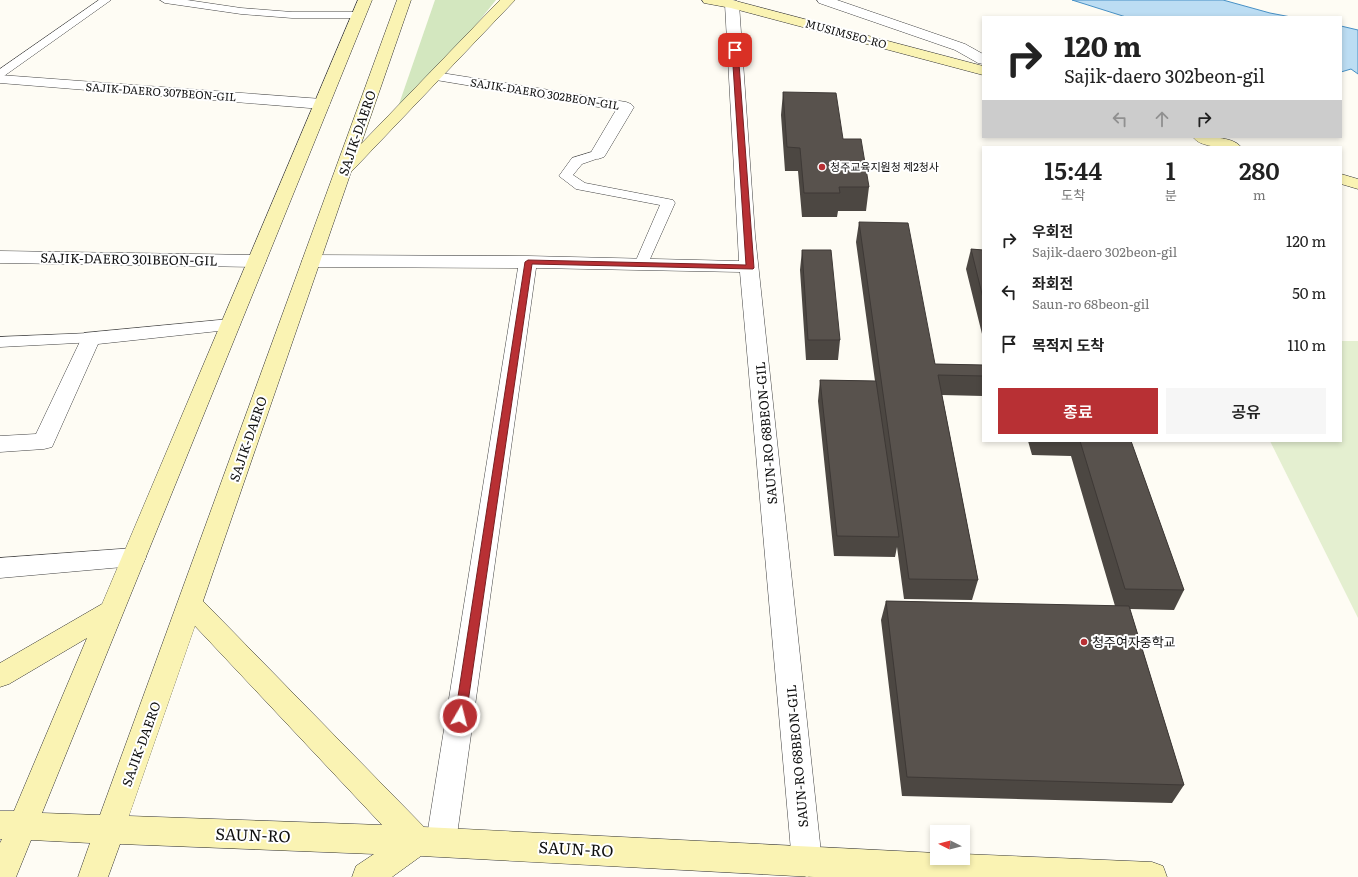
<!DOCTYPE html>
<html lang="ko">
<meta charset="utf-8">
<style>
body{margin:0;font-family:Literata,"Noto Sans KR",serif;background:#f6f6f6;color:#222;height:100vh;display:flex;flex-direction:column;font-size:15px;white-space:nowrap}
*{box-sizing:border-box;margin:0}
p{font-size:13px;color:#767676}
.icon{flex:none;width:22px;height:22px;fill:none;stroke:currentColor;stroke-width:2;stroke-linecap:round;stroke-linejoin:round}
.map{position:relative;flex:1;overflow:hidden}
.drawer{position:absolute;left:982px;top:146px;width:360px;height:296px;display:flex;flex-direction:column;background:#fff;border-radius:0px;box-shadow:0 2px 6px #0003}
.drawer>*{flex:none}
.guide{position:absolute;left:982px;top:16px;width:360px;height:122px;border-radius:0px;box-shadow:0 2px 6px #0003;background:#fff;color:#222;overflow:hidden}
.needle{width:26px;rotate:276deg}
.tools{position:absolute;left:930px;top:825px;display:grid;gap:8px}
.tools a{display:grid;place-items:center;width:40px;height:40px;border-radius:0px;background:#fff;box-shadow:0 2px 6px #0003;font-size:20px}
.pin{position:absolute;display:grid;place-items:center;width:34px;height:34px;color:#fff;margin:-17px;border-radius:8px;box-shadow:0 2px 6px #0006}
.me{position:absolute;width:44px;margin:-22px;rotate:8deg;stroke-linejoin:round;filter:drop-shadow(0 0 3px #0008)}
.turn{display:flex;align-items:center;gap:14px;height:84px;padding:0 16px;font-size:18px}
.turn .icon{width:52px;height:52px;stroke-width:2.5}
.turn b{display:block;font-size:28px;line-height:34px}
.lanes{display:flex;align-items:center;height:38px;padding:0 16px;background:#0003;justify-content:center;gap:20px;direction:ltr}
.lanes .off{opacity:.35}
.eta{display:flex;justify-content:space-evenly;align-items:center;height:68px;text-align:center}
.eta b{font-size:24px;font-weight:600;line-height:28px}
.button{display:flex;gap:8px;margin-top:auto;padding:8px 16px}
.button a{flex:1;height:46px;border-radius:0px;background:#b83034;color:#fff;font-size:16px;font-weight:600;line-height:46px;text-align:center}
.button a+a{background:#f6f6f6;color:#222}
ul{padding:0;list-style:none}
li{display:flex;align-items:center;gap:12px;height:52px;padding:0 16px}
li div{flex:1}
li b{display:block;font-size:15px}
li em{font-style:normal}
.map>svg:first-child{display:block}
.green{fill:#d3e7bf}
.pitch{fill:#e4efd0}
.water{fill:#bcddf3;stroke:#4790c5}
.lines{fill:none;stroke-linecap:round;stroke-linejoin:round}
.lane-casing{stroke:#434343;stroke-width:1}
.street-casing{stroke:#434343;stroke-width:1}
.secondary-casing{stroke:#323232;stroke-width:1}
.lane{fill:#fff;fill-rule:evenodd}
.street{fill:#fff;fill-rule:evenodd}
.secondary{fill:#faf3b3;fill-rule:evenodd}
.wall{fill:#4c4742}
.building{fill:#58524d;stroke:#3e3936}
.route{fill:#b83034;stroke:#781f22}
.poi-dot{fill:#b83034;stroke:#fff;stroke-width:1.5}
.labels{text-anchor:middle;stroke-width:4;stroke-linejoin:round;paint-order:stroke}
.far-street-label{font-size:11px;fill:#101010;stroke:#fff}
.far-poi-label{font-size:11px;fill:#101010;stroke:#fff;text-anchor:start}
.street-label{font-size:13px;fill:#101010;stroke:#fff}
.poi-label{font-size:13px;fill:#101010;stroke:#fff;text-anchor:start}
.near-street-label{font-size:16px;fill:#101010;stroke:#fff}
</style>
<div class="map">
<svg width="1358" height="877" viewBox="0 0 1358 877">
<rect width="100%" height="100%" fill="#fefcf4"/>
<!-- green -->
<path class="green" d="M435,0H496L442,67L398,107Z"/>
<!-- pitch -->
<path class="pitch" d="M1341,341H1358V618L1270,441H1341Z"/>
<!-- water -->
<path class="water" d="M1072,0H1223L1270,13L1291,17H1126Z
M1341,26L1358,30V74L1351,69L1341,72Z"/>
<g class="lines">
<defs>
<path id="lane" d="M99,0H111L4,76L0,77V69Z
M160,0H187L241,8L292,12H359L364,15L359,18H292L241,14L165,3Z
M598,150L602,151L604,154L602,157L582,164L573,175L585,183L668,199L673,200L675,203L646,268L641,269L636,268L634,265L660,205L576,189L559,176L572,158Z
M91,333L96,334L99,338L96,342L0,347V337Z"/>
<path id="street" d="M732,0L737,1L739,4L755,235L822,862L818,872L807,877L796,872L792,862L740,272L536,268L456,842L452,852L441,856L430,852L426,842L518,268L311,267L304,265L302,261L304,257L311,255L528,256L739,261L725,4L727,1Z
M817,0H837L965,44L983,54V64L978,63L955,50L819,3Z
M435,72L626,102L631,104L634,107L606,154L604,157L598,159L592,157L590,154L616,110L430,79L428,76L430,73Z
M0,75L322,99L327,101L330,104L327,107L322,109L0,83Z
M0,251L257,255L264,257L266,261L264,265L257,267L0,263Z
M230,319L237,321L240,325L237,329L98,344L52,447L44,449L0,452V436L36,434L84,333Z
M134,548L143,550L146,557L143,564L134,566L0,578V558Z"/>
<path id="secondary" d="M358,0H372L42,813L100,815L397,0H411L361,144L500,0H515L351,172L203,601L424,827L937,853V858H963V854L1152,862L1163,866L1167,877H814L421,856L392,877H352L356,866L374,854L120,844L108,877H78L90,843L31,840L16,877H0V843L2,839H0V811H14L87,638L9,684L0,687V663L102,604ZM195,626L382,825L129,816Z
M702,0H732L983,66V75L731,8L704,3Z
M1193,137C1206,137 1233,136 1241,147C1228,147 1201,149 1193,137Z
M1341,174L1358,179V189L1341,184Z"/>
</defs>
<!-- lane casing -->
<use href="#lane" class="lane-casing"/>
<!-- street casing -->
<use href="#street" class="street-casing"/>
<!-- secondary casing -->
<use href="#secondary" class="secondary-casing"/>
<!-- lane -->
<use href="#lane" class="lane"/>
<!-- street -->
<use href="#street" class="street"/>
<!-- secondary -->
<use href="#secondary" class="secondary"/>
</g>
<!-- wall -->
<path class="wall" d="M783,92L843,139L869,187L866,211H838L837,217H802L798,171H785L781,115Z
M859,222L935,364L983,365V396L942,395L978,580L972,600L904,599L897,547L895,557L834,556L818,401L820,380L875,381L856,242Z
M971,249L983,250V338L966,269Z
M802,250L840,340L838,360H806L800,270Z
M1028,441H1131L1184,590L1174,610L1130,609L1184,785L1172,803L902,796L881,620L886,601L1115,606L1071,456L1032,455Z"/>
<!-- building -->
<path class="building" d="M783,92L836,93L843,139H861L869,187H839L840,193H804L800,148L787,147Z
M859,222L908,223L935,364L983,365V376L938,375L978,580L909,579Z
M971,249L983,250V298Z
M802,250H831L840,340H808Z
M820,380L876,381L899,537L837,536Z
M1080,441H1131L1184,590L1125,589Z
M886,601L1129,606L1184,785L907,777Z"/>
<!-- route -->
<path class="route" d="M735,48L738,50L754,268L753,269L532,264L466,716L464,720L460,721L456,720L455,716L525,262L528,260L746,265L732,50Z"/>
<!-- markers -->
<g class="poi-dot">
<circle cx="822" cy="167" r="4"/>
<circle cx="1084" cy="642" r="4"/>
</g>
<g class="labels">
<!-- far-street labels -->
<g class="far-street-label">
<text transform="translate(846 34) rotate(15)" y="4">MUSIMSEO-RO</text>
<text transform="translate(161 92) rotate(4)" y="4">SAJIK-DAERO 307BEON-GIL</text>
<text transform="translate(545 94) rotate(9)" y="4">SAJIK-DAERO 302BEON-GIL</text>
</g>
<!-- far-poi labels -->
<g class="far-poi-label">
<text x="830" y="171">청주교육지원청 제2청사</text>
</g>
<!-- street labels -->
<g class="street-label">
<text transform="translate(357 133) rotate(-71)" y="5">SAJIK-DAERO</text>
<text transform="translate(129 259) rotate(1)" y="5">SAJIK-DAERO 301BEON-GIL</text>
<text transform="translate(766 433) rotate(-95)" y="5">SAUN-RO 68BEON-GIL</text>
<text transform="translate(248 439) rotate(-71)" y="5">SAJIK-DAERO</text>
<text transform="translate(141 744) rotate(-70)" y="5">SAJIK-DAERO</text>
<text transform="translate(797 756) rotate(-95)" y="5">SAUN-RO 68BEON-GIL</text>
</g>
<!-- poi labels -->
<g class="poi-label">
<text x="1092" y="647">청주여자중학교</text>
</g>
<!-- near-street labels -->
<g class="near-street-label">
<text transform="translate(253 835) rotate(2)" y="6">SAUN-RO</text>
<text transform="translate(576 849) rotate(3)" y="6">SAUN-RO</text>
</g>
</g>
</svg>
<div class="tools">
<a><svg class="needle" viewBox="-14 -14 28 28"><path d="M0-13l5 13h-10z" fill="#e53935"/><path d="M0 13l5-13h-10z" fill="#767676"/></svg></a>
</div>
<div class="pin" style="left:735px;top:50px;background:#d93025"><svg class="icon" aria-label="arrive" viewBox="0 0 24 24"><path d="M6 21V4h12l-3 4 3 4H6"/></svg></div>
<svg class="me" style="left:460px;top:716px" viewBox="-20 -20 40 40"><circle r="17" fill="#b83034" stroke="#fff" stroke-width="3"/><path d="M0-11L8 9 0 5-8 9z" fill="#fff"/></svg>
<div class="guide">
<div class="turn"><svg class="icon" aria-label="right" viewBox="0 0 24 24"><path d="M7 20v-9h11M14 6l5 5-5 5"/></svg><div><b>120 m</b>Sajik-daero 302beon-gil</div></div>
<div class="lanes"><svg class="icon off" aria-label="left" viewBox="0 0 24 24"><path d="M17 20v-9H6M10 6l-5 5 5 5"/></svg><svg class="icon off" aria-label="ahead" viewBox="0 0 24 24"><path d="M12 20V5M6 11l6-6 6 6"/></svg><svg class="icon" aria-label="right" viewBox="0 0 24 24"><path d="M7 20v-9h11M14 6l5 5-5 5"/></svg></div>
</div>
<section class="drawer">
<div class="eta">
<div><b>15:44</b><p>도착</p></div>
<div><b>1</b><p>분</p></div>
<div><b>280</b><p>m</p></div>
</div>
<ul>
<li><svg class="icon" aria-label="right" viewBox="0 0 24 24"><path d="M7 20v-9h11M14 6l5 5-5 5"/></svg><div><b>우회전</b><p>Sajik-daero 302beon-gil</p></div><em>120 m</em></li>
<li><svg class="icon" aria-label="left" viewBox="0 0 24 24"><path d="M17 20v-9H6M10 6l-5 5 5 5"/></svg><div><b>좌회전</b><p>Saun-ro 68beon-gil</p></div><em>50 m</em></li>
<li><svg class="icon" aria-label="arrive" viewBox="0 0 24 24"><path d="M6 21V4h12l-3 4 3 4H6"/></svg><div><b>목적지 도착</b></div><em>110 m</em></li>
</ul>
<div class="button"><a>종료</a><a>공유</a></div>
</section>
</div>
